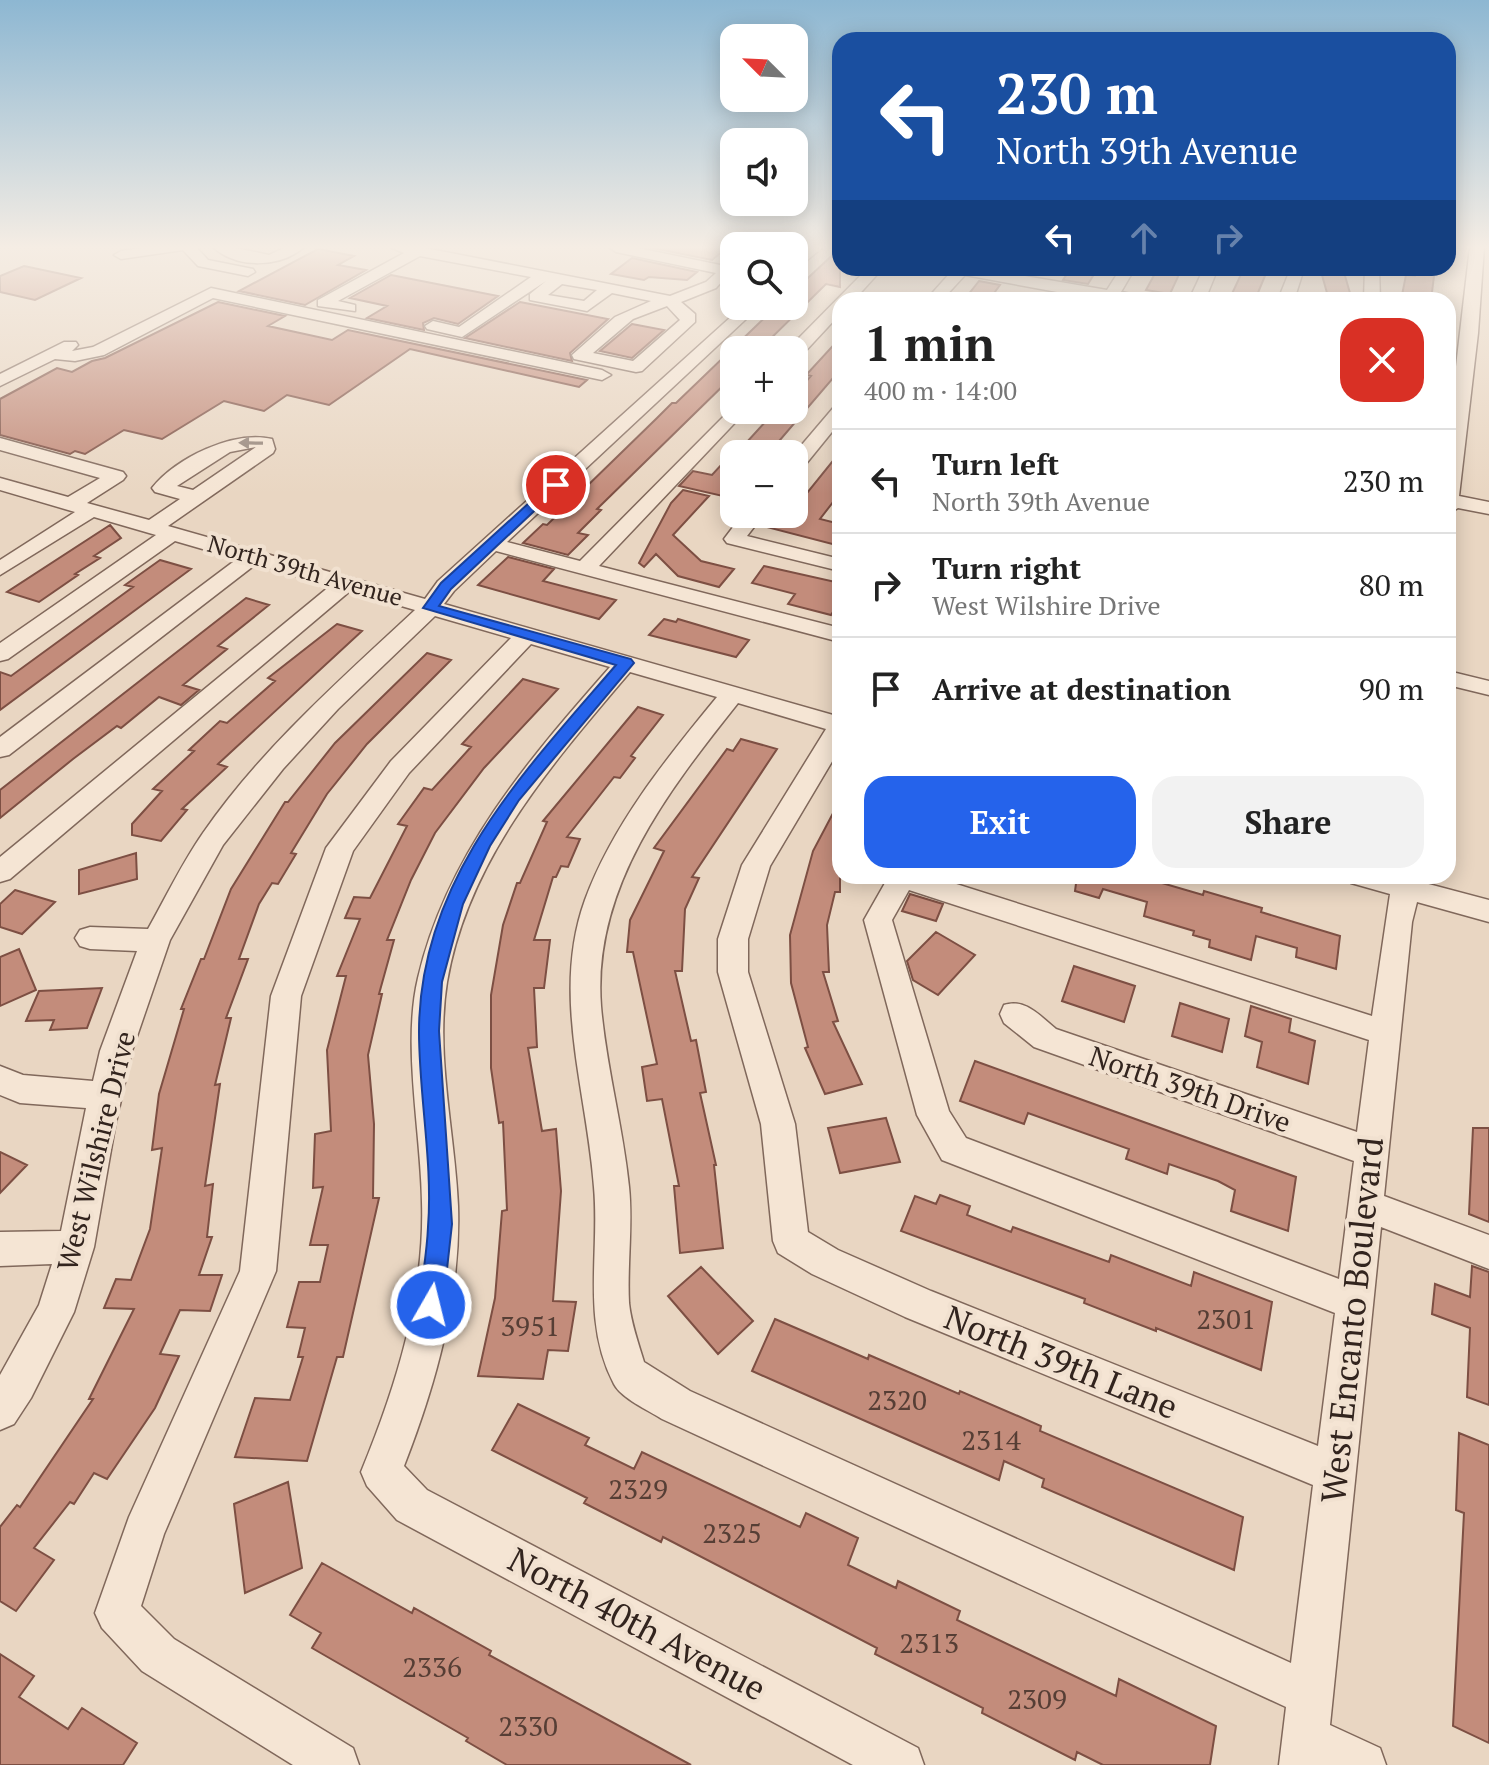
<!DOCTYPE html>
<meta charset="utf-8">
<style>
body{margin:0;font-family:"PT Serif",serif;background:#f2f2f2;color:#222;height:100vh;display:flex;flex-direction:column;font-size:30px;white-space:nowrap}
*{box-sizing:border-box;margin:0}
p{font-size:26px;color:#767676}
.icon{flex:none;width:44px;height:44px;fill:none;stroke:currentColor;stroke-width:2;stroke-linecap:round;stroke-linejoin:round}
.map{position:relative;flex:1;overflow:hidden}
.side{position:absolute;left:832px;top:292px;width:624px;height:592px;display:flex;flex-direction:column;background:#fff;border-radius:24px;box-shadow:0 4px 20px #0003}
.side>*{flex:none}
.banner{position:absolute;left:832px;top:32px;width:624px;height:244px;border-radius:24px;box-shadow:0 4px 20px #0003;background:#1a4fa0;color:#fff;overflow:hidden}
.needle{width:52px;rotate:294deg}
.tools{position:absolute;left:720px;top:24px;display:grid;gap:16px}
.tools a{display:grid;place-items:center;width:88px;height:88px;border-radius:16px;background:#fff;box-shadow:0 4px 20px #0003;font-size:40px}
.pin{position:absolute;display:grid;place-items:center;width:68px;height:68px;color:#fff;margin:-34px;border:4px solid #fff;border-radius:50%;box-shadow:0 2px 8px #0007}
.me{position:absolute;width:88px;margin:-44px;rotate:8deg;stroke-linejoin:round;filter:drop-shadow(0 0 6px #0008)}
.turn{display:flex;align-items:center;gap:28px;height:168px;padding:0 32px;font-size:36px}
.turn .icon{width:104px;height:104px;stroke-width:2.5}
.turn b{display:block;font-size:56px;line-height:68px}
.lanes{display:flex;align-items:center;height:76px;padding:0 32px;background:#0003;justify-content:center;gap:40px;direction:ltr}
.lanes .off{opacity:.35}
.round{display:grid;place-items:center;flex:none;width:84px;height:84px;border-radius:24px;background:#f2f2f2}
.overview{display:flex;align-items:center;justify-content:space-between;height:136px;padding:0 32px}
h1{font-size:48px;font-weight:600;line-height:60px}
.primary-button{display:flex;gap:16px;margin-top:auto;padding:16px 32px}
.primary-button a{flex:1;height:92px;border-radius:24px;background:#2563eb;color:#fff;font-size:32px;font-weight:600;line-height:92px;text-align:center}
.primary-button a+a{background:#f2f2f2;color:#222}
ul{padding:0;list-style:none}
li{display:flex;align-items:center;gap:24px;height:104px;padding:0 32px;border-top:2px solid #e0e0e0}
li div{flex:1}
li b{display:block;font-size:30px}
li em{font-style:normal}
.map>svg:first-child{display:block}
.building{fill:#c38c7b;stroke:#7d4f43;stroke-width:2}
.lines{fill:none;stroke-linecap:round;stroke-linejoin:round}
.minor-casing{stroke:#80685b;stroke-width:3}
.minor{fill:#f5e5d4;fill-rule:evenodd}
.oneway{fill:#948479}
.route{fill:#2563eb;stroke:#184099;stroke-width:2}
.labels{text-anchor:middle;stroke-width:8;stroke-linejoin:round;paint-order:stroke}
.far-street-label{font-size:24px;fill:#32241e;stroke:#f1e1d0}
.street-label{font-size:28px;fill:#32241e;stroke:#f1e1d0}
.near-number-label{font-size:28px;fill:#563e35}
.near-street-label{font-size:34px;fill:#32241e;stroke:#f1e1d0}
</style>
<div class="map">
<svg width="1489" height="1765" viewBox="0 0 1489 1765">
<rect width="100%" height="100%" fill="#e9d6c2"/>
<!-- building -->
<path class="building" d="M648,247H723L724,250L712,260Z
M840,248V268H843L840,271V287L826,284L759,350H734V375L597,509L601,510L578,533L588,535L568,555L523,543L543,524L547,525L657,418L672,403H676L777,306H794V291Z
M318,249L354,256L338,265L366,270L305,305L239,291Z
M632,258L697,272L687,280L649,277L644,280L611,274Z
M24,266L81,278L35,300L0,292V276Z
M1071,268H1098L1088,284L1063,280Z
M1158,268H1182L1170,294L1146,290Z
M1244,268L1267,271L1255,300H1229Z
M1320,268L1343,269L1352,300H1329Z
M1416,268H1435L1431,300H1401L1406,275L1415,276Z
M391,275L498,296L458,324L434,318L423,323L424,330L367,318L387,306L350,298Z
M979,281L1000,285L989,300H964Z
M218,302L285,316L268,326L332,340L348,330L587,380L579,387L410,349L329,405L287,395L264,411L224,401L162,439L124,430L85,454L75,451L70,454L0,435V399L57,368L72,372L92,361L105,358Z
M520,302L608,319L570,353L572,361L465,338Z
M632,324L664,330L632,358L600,351Z
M840,338V370L768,454H736L776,410H794V395L811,376L806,375Z
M734,451V489L727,497L679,486L693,471L712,475Z
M840,452V493L820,519L840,524V546L759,525L767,514H794V509Z
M683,490L709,496L673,535L701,561L734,569L719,587L678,576L656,554L644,567L639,563L671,503Z
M110,525L121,538L94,556L100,558L75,574L78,575L39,602L7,592Z
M508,557L554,569L543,581L616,600L599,619L478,585Z
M160,560L191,569L0,710V672L11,676L133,587L125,585Z
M764,566L840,583V601L831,615L788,604L795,594L752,583Z
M246,598L269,605L218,646L227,649L183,685L199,690L181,705L159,697L121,728L117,726L73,759L0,818V790Z
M664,619L676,622L678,619L749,640L736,657L649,635Z
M337,624L362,631L218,764L227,767L182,809L187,810L161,841L132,835V824L162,791L153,789L194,751L189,750L220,721L227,723L275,681L268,678Z
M427,653L451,660L367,744L327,794L291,853L296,854L278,884L272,883L259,904L239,959H248L226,1018H231L215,1085L220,1084L205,1186L213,1184L207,1237H212L199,1275H222L210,1311L180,1310L160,1354L179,1356L155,1408L107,1479L94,1473L74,1504L70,1502L34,1548L54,1560L16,1611L0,1601V1527L17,1505L20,1507L93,1399H89L134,1309L104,1308L116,1279L131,1280L150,1229L162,1148L152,1150L159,1094L184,1009H181L201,959H204L231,889L285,802H288L335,743Z
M523,679L558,689L484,768L435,833L411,880L387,940H394L379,994H382L368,1055L374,1124L373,1198H379L343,1357H337L307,1461L235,1457L255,1398L290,1400L303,1357H298L305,1328L287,1327L299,1282H320L328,1245H310L323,1187L313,1188L315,1134L331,1131L327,1050L346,976H337L360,919L345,918L354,897L370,898L407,826L398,824L424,788L432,790L471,747L462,744Z
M638,707L663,715L631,756L635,758L620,778L614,777L567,837L580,839L568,867L561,866L556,877H553L534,940H550L544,988H534L537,1047L528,1048L542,1131L556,1129L561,1191L553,1301L576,1302L568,1351L548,1350L543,1379L478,1376L495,1298L502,1211L507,1210L503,1122L499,1123L491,1068V995L503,925L517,883H520L547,822L543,821Z
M741,739L777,749L692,877L699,878L685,909L682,971H675L691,1041L696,1040L706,1092L700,1093L716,1165H714L723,1248L680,1253L674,1186H679L662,1099L647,1101L642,1067L657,1064L633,952H627L630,920L664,851L654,848L727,749L733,751Z
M840,800V892H835L827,925L829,972H823L838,1021L833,1022L862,1084L825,1094L805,1048L808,1047L791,983L790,935L813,851Z
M136,853L137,879L79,894V870Z
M1077,876H1138L1203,895L1204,891L1262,908L1261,912L1340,936L1336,969L1296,957L1297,948L1256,936L1251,960L1209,947L1210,940L1193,935L1194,931L1144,916L1147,902L1103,889L1099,898L1075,891Z
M15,890L55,902L22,934L0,927V904Z
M910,894L943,904L936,921L902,911Z
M936,932L975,955L938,995L913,980L907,961Z
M19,949L36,990L0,1006V957Z
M1074,966L1135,986L1124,1022L1062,1001Z
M102,988L87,1028L50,1030L54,1020L26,1021L39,991Z
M1180,1003L1229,1019L1222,1052L1172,1036Z
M1251,1006L1291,1019L1289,1032L1315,1041L1308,1084L1257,1067L1262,1042L1245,1036Z
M975,1061L1296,1177L1288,1231L1231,1211L1235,1190L1218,1181L1169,1164L1167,1174L1126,1159L1129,1149L1028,1113L1024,1124L960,1101Z
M886,1118L900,1162L840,1173L828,1128Z
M1473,1128H1489V1222L1469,1214Z
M0,1152L27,1165L0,1193Z
M940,1195L970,1206L967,1215L1011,1232L1013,1227L1109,1262L1111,1255L1191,1286L1194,1272L1272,1302L1261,1370L1156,1328V1331L1084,1303L1085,1299L901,1231L915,1196L936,1204Z
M1472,1266L1489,1272V1405L1467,1397L1470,1328L1432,1314L1435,1284L1470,1297Z
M701,1267L753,1321L718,1354L668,1296Z
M775,1319L868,1359L869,1355L959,1394L960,1391L1041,1426L1040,1431L1243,1517L1234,1570L1042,1487L1044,1479L1004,1461L999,1480L752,1371Z
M518,1404L589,1438L585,1445L634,1469L642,1452L800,1527L806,1513L858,1538L848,1565L896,1588L898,1581L960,1611L957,1620L1116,1696L1119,1679L1216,1726L1210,1765H1103L1077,1752L1075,1760L982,1713L983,1708L875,1654L877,1648L663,1537L661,1542L584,1503L587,1498L492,1450Z
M1459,1433L1489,1445V1743L1453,1726L1464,1513L1456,1510Z
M288,1482L302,1568L245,1593L234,1504Z
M322,1563L412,1613L414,1608L491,1651L489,1655L691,1765H507L466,1741L468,1738L312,1648L321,1633L290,1615Z
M0,1654L34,1676L19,1697L68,1729L82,1708L137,1743L123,1765H0Z"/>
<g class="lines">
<defs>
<path id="minor" d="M147,247H196L208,260L253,269L255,272L248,276L198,266L183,250L121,259L114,255L121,251Z
M213,247H231L269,255L286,247H304C281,268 236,269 213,247Z
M390,247H420L670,296L706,282L716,273L616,252L609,247H633L725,266L732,270L716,288L681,302L695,314V322L642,371L636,372L574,359L572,355L615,317L651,301L612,293L587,311L530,300V294L546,281L462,337L427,329L425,326L433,321L459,327L531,277L420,256L338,301L355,305V311L318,306V300L404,253ZM562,284L597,290L584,301L548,295ZM667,306L680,320L633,361L593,353L633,319Z
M726,247H734V251L728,250Z
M807,247H823L794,271V259Z
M1470,247H1484L1478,333L1459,496L1489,502V514L1458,508L1448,514V435Z
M868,268H883L854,300H840V314L800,357L794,358V350L788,349Z
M944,268H977L1107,290L1121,268H1135L1121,292L1146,297L1149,300H1101L965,275L942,300H926L951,272Z
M1204,268H1218L1205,300H1189Z
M1285,268H1299L1302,275L1294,300H1278L1288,275Z
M1365,268H1379L1380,300H1364Z
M211,288L602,370L611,375L602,380L213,298L104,355L75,361L55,359L0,386V374L64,342H76L78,345L72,351L93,347Z
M743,306H760L507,542L580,561L734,406V410H747L599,566L840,628V642L496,551L454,591L444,604L840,717V748L770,866L748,939V972L795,1124L808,1232L838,1250L931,1291L1318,1446L1335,1313L942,1160L917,1115L864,920L889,876H931L1372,1016L1390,894L1351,883L1347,876H1422L1421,882L1489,900V922L1417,902L1412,922L1384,1196L1489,1235V1269L1381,1227L1330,1725L1380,1748L1386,1765H1279L1286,1707L662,1419C648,1410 621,1398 614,1384C581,1321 600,1254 594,1187C587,1091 551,994 585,900C613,824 666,759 717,697L630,672C552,764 468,859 447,982C435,1055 455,1133 458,1206C461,1295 436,1384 404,1466L427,1490L918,1748L924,1765H853L397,1520L367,1486L361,1472C396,1387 425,1295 422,1202C421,1132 402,1045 418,978C447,854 528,760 610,667L531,644L409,773L353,851L301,996L276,1271L164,1534L141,1606L174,1639L353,1748L359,1765H293L142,1671L102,1628L95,1613L129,1517L240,1271L271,996L326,848L391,761L511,638L435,616L338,709L283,769L223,845L170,940L132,1051L115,1127L94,1247L74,1312L31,1398L14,1424L0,1430V1375L39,1305L52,1264L0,1266V1232L61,1231L86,1108L20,1103L0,1095V1066L23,1075L93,1081L100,1051L137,951L90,949L80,946L75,938L80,930L90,927L148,929C166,897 182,863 203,833C261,749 341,679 415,610L350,591L10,879L0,882V857L330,586L256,564L9,755L0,757V737L237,559L175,541L8,659L0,661V643L156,535L94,517L0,575V560L75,512L0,490V478L68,497L100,478L0,450V438L123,472L126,476L123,480L87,503L149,520L180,499L155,492L152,488C176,458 233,430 272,439L275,449L273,453L168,526L425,599L438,581ZM256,447L193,490L177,486L230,452ZM738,703L826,729L742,865L718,939V972L761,1124L773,1241L778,1253L812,1274L905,1317L1313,1485L1291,1663L690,1391L644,1362C638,1342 631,1323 629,1303C627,1264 633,1225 629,1187C623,1126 606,1067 601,1006C592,888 668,791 738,703ZM909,890L1369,1040L1357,1132L1056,1029C1040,1016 1025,998 1004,1005L1000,1014L1004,1023L1034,1047L1354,1161L1339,1279L966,1138L949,1111L892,920Z
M840,406V422L801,470L794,472V454L834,407Z
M743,514H764L747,536L840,559V571L727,543L724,539Z
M1448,671L1489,681V695L1448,685Z"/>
</defs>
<!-- minor casing -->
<use href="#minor" class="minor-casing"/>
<!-- minor -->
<use href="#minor" class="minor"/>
</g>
<!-- one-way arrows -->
<defs><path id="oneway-solid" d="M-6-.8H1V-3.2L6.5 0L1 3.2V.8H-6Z" transform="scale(2)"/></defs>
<use class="oneway" href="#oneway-solid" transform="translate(251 443) rotate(-179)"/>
<!-- sky -->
<linearGradient id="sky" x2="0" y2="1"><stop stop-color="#8db7d2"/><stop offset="0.5" stop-color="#f5ede4"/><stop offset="1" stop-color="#f5ede4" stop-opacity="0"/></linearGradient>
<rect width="1489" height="494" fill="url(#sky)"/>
<!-- route -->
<path class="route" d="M552,482L562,485L451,589L439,606L631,659L634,663L519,800L490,846L463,904L442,982L439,1031L452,1224L443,1305L439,1313L431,1317L422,1313L419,1305C422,1279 427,1253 428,1227C433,1164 419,1095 419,1032C419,879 524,772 616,665L423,608L441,583Z"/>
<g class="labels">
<!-- far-street labels -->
<g class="far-street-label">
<text transform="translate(305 571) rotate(16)" y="8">North 39th Avenue</text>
</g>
<!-- street labels -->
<g class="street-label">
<text transform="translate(1190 1089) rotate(19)" y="10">North 39th Drive</text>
<text transform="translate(96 1151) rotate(-76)" y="10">West Wilshire Drive</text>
</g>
<!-- near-number labels -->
<g class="near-number-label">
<text x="1226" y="1329">2301</text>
<text x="530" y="1336">3951</text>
<text x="897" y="1410">2320</text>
<text x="991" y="1450">2314</text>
<text x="638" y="1499">2329</text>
<text x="732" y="1543">2325</text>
<text x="929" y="1653">2313</text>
<text x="432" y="1677">2336</text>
<text x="1037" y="1709">2309</text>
<text x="528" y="1736">2330</text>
</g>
<!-- near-street labels -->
<g class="near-street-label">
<text transform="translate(1352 1320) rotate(-84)" y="12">West Encanto Boulevard</text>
<text transform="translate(1061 1362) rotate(22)" y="12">North 39th Lane</text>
<text transform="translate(637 1624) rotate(28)" y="12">North 40th Avenue</text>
</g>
</g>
</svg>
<div class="tools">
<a><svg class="needle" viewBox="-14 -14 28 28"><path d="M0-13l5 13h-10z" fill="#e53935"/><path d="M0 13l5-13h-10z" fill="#767676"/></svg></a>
<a><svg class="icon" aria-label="sound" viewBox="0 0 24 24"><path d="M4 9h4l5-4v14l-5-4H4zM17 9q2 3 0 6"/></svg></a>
<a><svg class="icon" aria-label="search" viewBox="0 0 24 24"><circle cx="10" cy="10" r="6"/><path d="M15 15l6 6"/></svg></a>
<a>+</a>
<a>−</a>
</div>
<div class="pin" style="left:556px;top:485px;background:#d93025"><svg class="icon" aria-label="arrive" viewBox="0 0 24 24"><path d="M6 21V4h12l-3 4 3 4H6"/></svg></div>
<svg class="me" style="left:431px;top:1305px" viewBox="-20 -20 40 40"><circle r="17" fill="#2563eb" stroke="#fff" stroke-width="3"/><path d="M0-11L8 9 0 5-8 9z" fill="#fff"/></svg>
<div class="banner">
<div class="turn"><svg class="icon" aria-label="left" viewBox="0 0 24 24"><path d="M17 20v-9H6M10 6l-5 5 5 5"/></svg><div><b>230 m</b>North 39th Avenue</div></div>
<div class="lanes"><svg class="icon" aria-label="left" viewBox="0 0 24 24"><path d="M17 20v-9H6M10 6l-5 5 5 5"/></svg><svg class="icon off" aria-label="ahead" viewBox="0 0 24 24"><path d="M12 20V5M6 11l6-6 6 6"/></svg><svg class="icon off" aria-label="right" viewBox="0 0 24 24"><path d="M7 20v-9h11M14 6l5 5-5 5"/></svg></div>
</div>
<section class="side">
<div class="overview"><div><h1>1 min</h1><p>400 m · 14:00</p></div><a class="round" style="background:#d93025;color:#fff"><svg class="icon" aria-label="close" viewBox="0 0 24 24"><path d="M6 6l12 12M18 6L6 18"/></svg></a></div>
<ul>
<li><svg class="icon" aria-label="left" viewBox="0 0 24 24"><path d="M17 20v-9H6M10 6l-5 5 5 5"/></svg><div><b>Turn left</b><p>North 39th Avenue</p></div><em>230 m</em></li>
<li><svg class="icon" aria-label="right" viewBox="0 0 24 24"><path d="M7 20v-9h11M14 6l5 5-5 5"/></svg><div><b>Turn right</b><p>West Wilshire Drive</p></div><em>80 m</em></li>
<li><svg class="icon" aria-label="arrive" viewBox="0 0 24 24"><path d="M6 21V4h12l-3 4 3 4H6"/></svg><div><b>Arrive at destination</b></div><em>90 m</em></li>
</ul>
<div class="primary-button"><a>Exit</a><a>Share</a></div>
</section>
</div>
